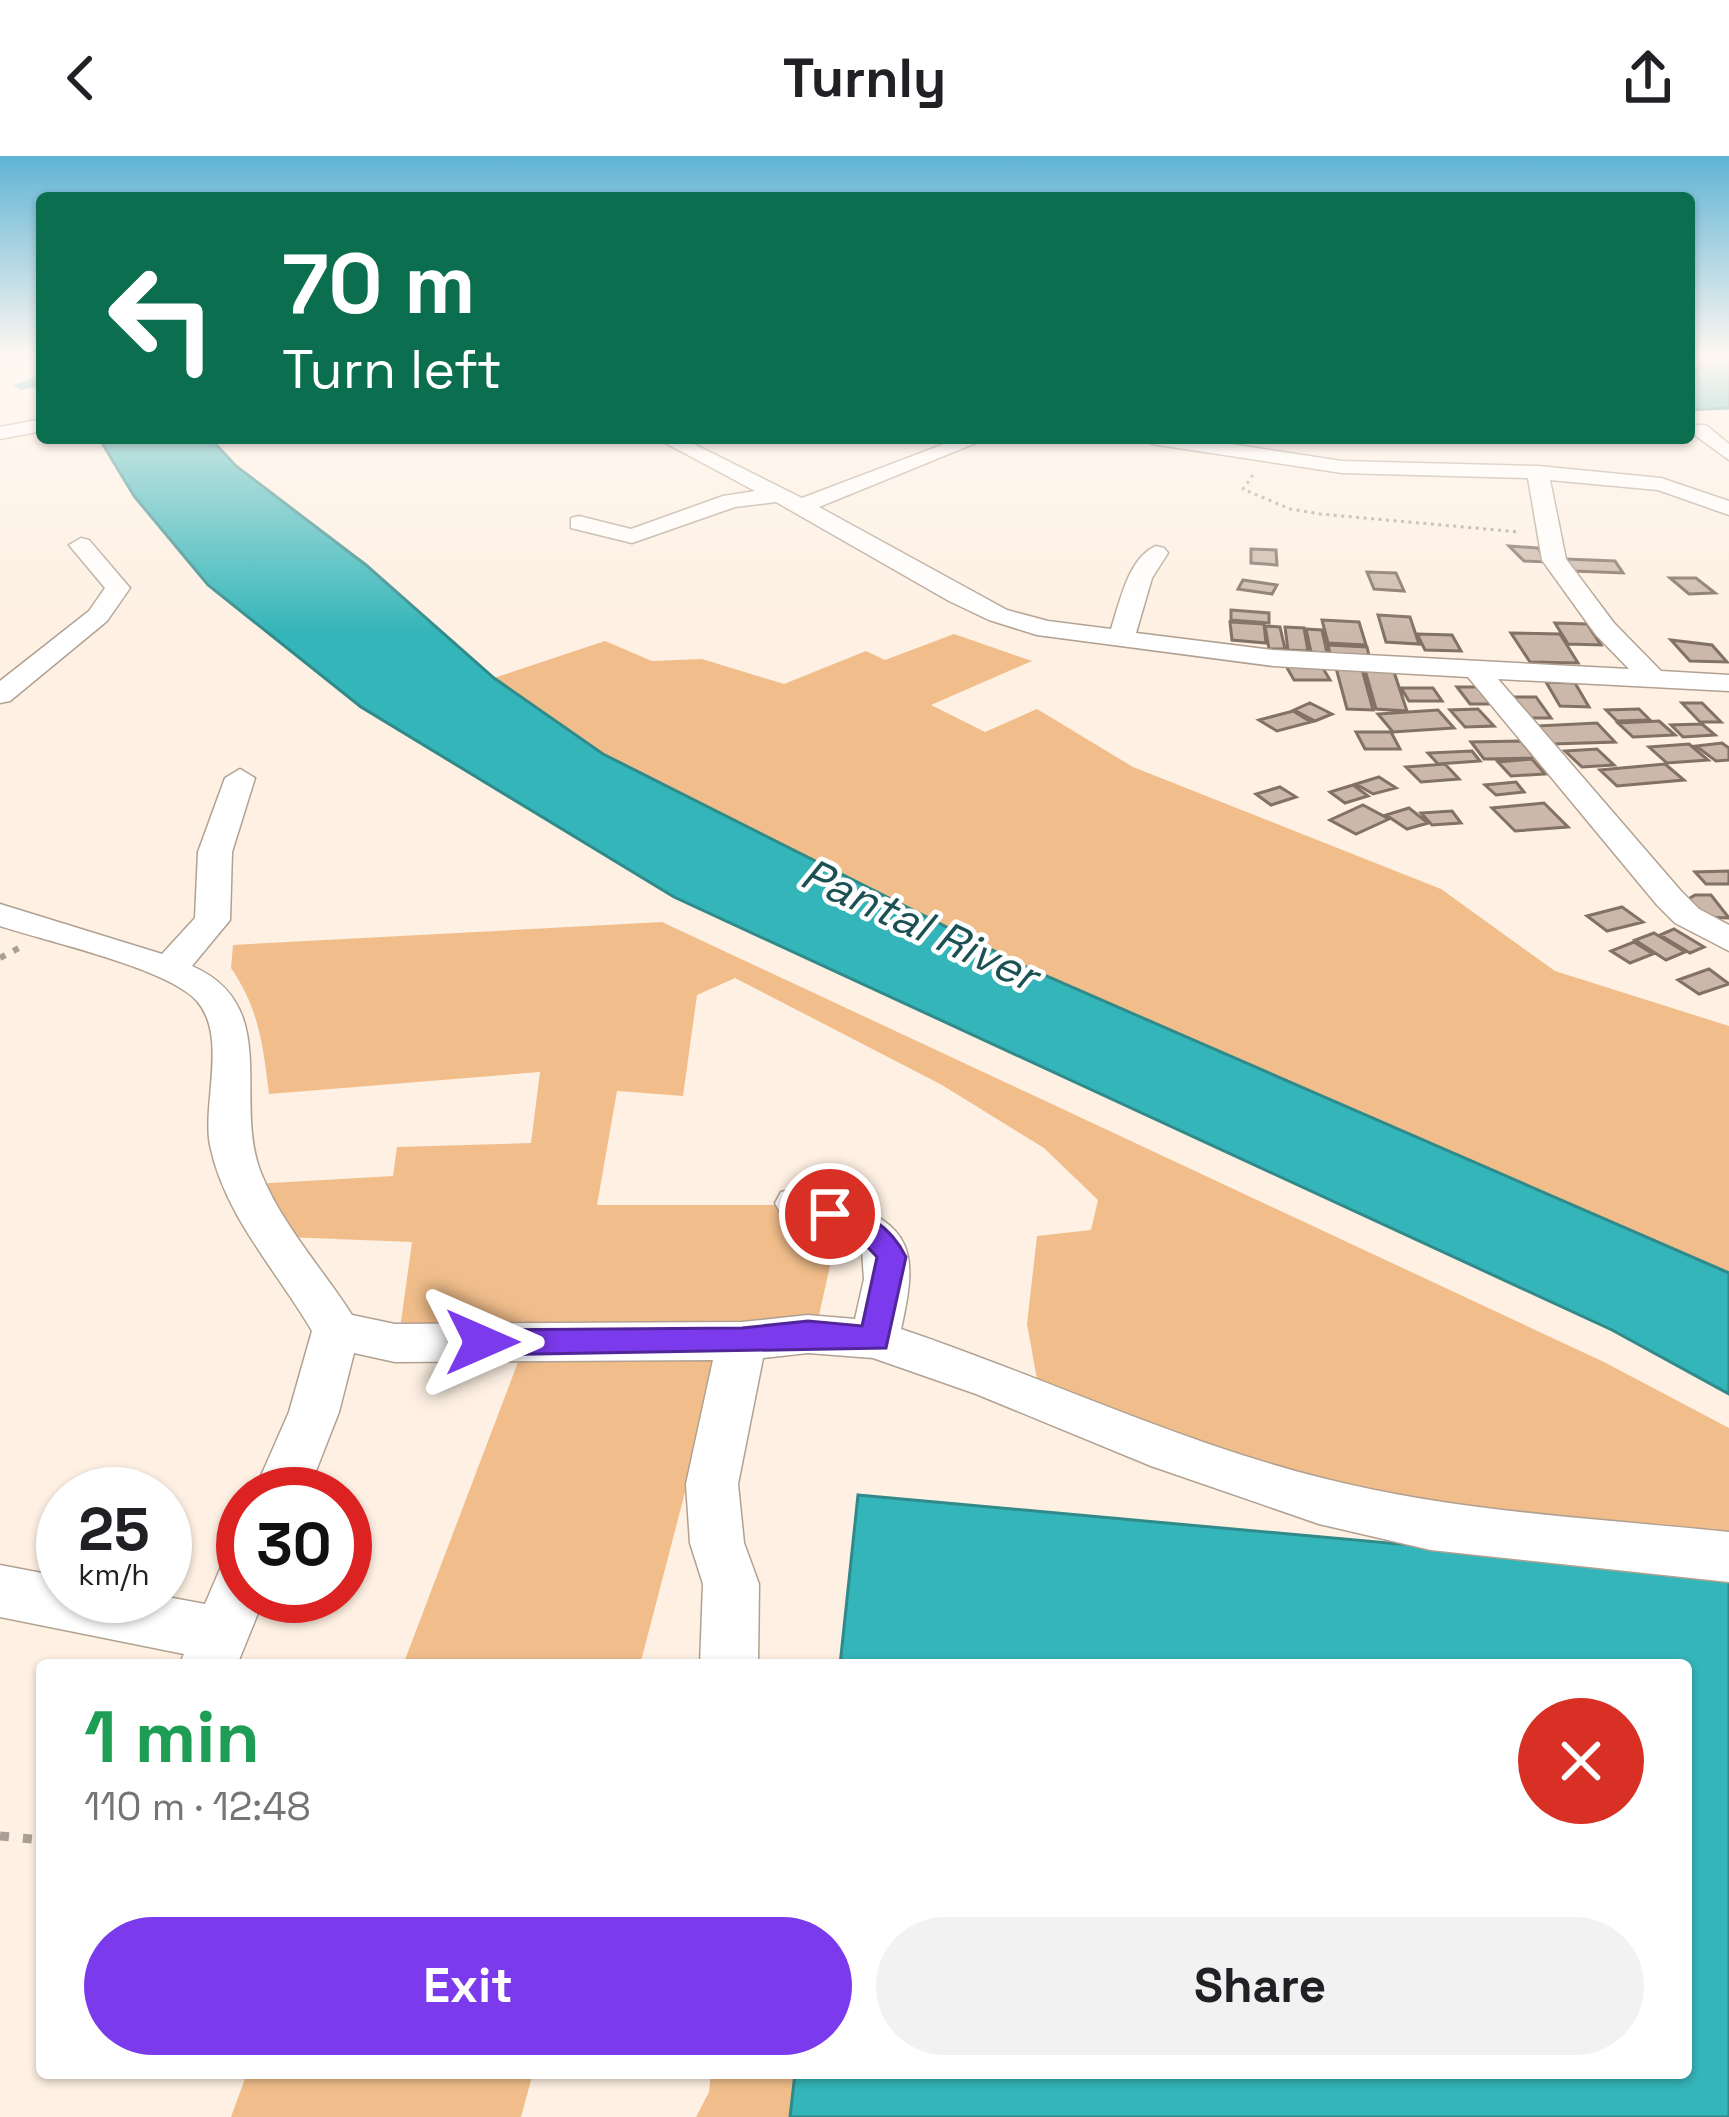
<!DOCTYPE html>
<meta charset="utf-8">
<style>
body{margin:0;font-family:"Space Grotesk",sans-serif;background:#f2f2f2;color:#202124;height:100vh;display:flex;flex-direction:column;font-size:45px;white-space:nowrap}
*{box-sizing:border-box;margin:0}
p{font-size:39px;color:#757577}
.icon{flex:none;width:66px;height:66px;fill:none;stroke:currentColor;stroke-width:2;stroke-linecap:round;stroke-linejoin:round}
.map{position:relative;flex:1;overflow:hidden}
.sheet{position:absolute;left:36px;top:1503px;width:1656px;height:420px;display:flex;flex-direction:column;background:#fff;border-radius:12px;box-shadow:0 3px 9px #0004}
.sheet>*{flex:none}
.hud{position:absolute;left:36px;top:36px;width:1659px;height:252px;border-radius:12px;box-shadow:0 3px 9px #0004;background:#0b6e4f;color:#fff;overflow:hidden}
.speed{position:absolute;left:36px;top:1311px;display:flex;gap:24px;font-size:60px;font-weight:700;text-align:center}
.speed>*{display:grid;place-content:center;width:156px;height:156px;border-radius:50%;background:#fff;box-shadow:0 3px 9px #0004;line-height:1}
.speed small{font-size:30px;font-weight:400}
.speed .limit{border:18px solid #d22;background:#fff;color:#111}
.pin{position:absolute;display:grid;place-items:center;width:102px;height:102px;color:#fff;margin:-51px;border:6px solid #fff;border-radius:50%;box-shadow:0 3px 12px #0007}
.me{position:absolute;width:132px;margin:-66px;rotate:90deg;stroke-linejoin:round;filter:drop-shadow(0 0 9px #0008)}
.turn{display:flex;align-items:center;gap:42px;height:252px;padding:0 48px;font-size:54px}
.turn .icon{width:156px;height:156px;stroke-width:2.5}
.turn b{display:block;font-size:84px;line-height:102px}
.round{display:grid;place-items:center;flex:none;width:126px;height:126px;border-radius:63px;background:#f2f2f2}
.head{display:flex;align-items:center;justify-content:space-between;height:204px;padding:0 48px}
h1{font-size:72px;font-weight:700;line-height:90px;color:#1e9e55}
.cta{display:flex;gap:24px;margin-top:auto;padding:24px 48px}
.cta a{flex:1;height:138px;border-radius:72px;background:#7c3aed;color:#fff;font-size:48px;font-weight:700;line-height:138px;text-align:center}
.cta a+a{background:#f2f2f2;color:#202124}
header{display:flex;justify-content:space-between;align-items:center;height:156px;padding:0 48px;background:#fff;font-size:54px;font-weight:700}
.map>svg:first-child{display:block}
.green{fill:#f1be8b}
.water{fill:#34b5b9;stroke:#318a8a;stroke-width:3}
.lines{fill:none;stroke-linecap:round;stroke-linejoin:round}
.canal{fill:#34b5b9;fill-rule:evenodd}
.building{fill:#cbb8ab;stroke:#827165;stroke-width:3}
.minor-casing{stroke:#b1a192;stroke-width:3}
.path-far2{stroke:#aa9f95;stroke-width:3;stroke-dasharray:3 4.5;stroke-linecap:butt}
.path-far1{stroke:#aa9f95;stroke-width:6;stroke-dasharray:6 9;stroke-linecap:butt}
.path{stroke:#aa9f95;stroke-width:9;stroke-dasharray:9 14;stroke-linecap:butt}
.minor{fill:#fff;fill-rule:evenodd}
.route{fill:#7c3aed;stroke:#51269a;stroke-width:3}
.labels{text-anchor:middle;stroke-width:9;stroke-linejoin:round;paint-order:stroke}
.water-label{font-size:45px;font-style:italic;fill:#1c5153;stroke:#fff}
</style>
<header><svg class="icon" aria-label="back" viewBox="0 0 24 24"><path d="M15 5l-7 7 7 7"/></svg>Turnly<svg class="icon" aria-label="share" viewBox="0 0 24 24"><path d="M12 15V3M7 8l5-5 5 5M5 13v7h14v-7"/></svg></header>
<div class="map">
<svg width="1729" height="1961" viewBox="0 0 1729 1961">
<rect width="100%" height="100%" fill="#fef0e3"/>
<!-- green -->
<path class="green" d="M954,478L1032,505L931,549L985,576L1037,553L1133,611L1441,733L1555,815L1729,870V1117L1028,812L603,598L494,522L605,485L652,505L702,503L784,528L866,495L885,504Z
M662,766L1604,1206L1729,1272V1384C1594,1369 1452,1364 1321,1326C1224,1298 1131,1260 1037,1223L1027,1168L1037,1080L1091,1074L1098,1044L1044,992L942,929L735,822L697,839L683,940L617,935L597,1049H780L793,1085L834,1092L817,1168L400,1173L412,1086L285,1081L253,1028L393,1020L397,991L531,987L540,916L269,938C263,889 259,853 231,812L233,789Z
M523,1193L720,1202L640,1509H403Z
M247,1917H533L521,1961H231Z
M711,1917H795L790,1961H696L709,1936Z"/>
<!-- water -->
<path class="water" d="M1710,202H1729V252L1689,254V220Z
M99,282H210L236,310L366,409L494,522L603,598L1028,812L1729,1117V1238L1612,1174L674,741L361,551L208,429L134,340Z
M858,1339L1729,1418V1961H790L795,1917H1686V1509H840Z"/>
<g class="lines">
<!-- canal -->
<path class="canal" d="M42,220V230L21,234L13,229Z"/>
</g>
<!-- building -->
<path class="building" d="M1509,390L1538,392L1546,406L1524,405Z
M1251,393L1276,394L1277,409L1251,407Z
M1565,403L1615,405L1623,417L1573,415Z
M1367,416L1396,417L1404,435L1374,433Z
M1670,422H1696L1715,437L1689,438Z
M1243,424L1277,429L1272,438L1238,433Z
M1231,454L1269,457V467L1231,464Z
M1378,459L1410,461L1419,488L1386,486Z
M1322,464L1359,466L1366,489L1328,487Z
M1230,466L1264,468L1266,487L1232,484Z
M1555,467L1587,468L1601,489L1568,488Z
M1265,470L1280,471L1285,493H1269Z
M1285,471L1304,472L1308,495L1288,494Z
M1306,473L1322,474L1327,497L1311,496Z
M1511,477L1560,478L1578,507L1530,506Z
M1417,478L1452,479L1461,495L1425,494Z
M1671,484L1712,489L1727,506L1690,505Z
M1328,489L1367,491L1369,500L1330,498Z
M1321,509L1330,524H1294L1286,510Z
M1336,512L1362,513L1373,554L1347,553Z
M1365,514L1394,516L1407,555L1376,553Z
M1546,526L1575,527L1589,551L1560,550Z
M1457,531H1479L1492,548H1470Z
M1401,532H1433L1442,545H1409Z
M1508,541H1536L1551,562H1522Z
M1310,547L1332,558L1315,565L1294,554Z
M1682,547H1702L1721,566H1700Z
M1478,553L1494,570L1465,571L1450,554Z
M1639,553L1650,564L1617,565L1606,554Z
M1438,554L1454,572L1393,576L1378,558Z
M1293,555L1311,566L1277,575L1259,564Z
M1659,565L1675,579L1633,581L1618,567Z
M1597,567L1615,586L1552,588L1536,570Z
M1702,568L1715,579L1683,581L1671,569Z
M1356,576H1391L1400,593H1365Z
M1521,585L1535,602L1484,603L1471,586Z
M1722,587L1729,592V604L1716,605L1696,590Z
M1689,588L1708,604L1667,607L1649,591Z
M1597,593L1614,609L1582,611L1565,595Z
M1472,595L1480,605L1438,608L1428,597Z
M1532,603L1545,618L1511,620L1498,606Z
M1445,608L1459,623L1421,626L1406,611Z
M1665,608L1684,624L1617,630L1600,614Z
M1379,621L1396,632L1373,638L1356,628Z
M1516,626L1524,636L1496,639L1485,629Z
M1353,629L1368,640L1345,647L1330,636Z
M1280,631L1296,641L1271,649L1256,638Z
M1544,647L1568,671L1515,675L1492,652Z
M1363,649L1389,663L1356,678L1330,664Z
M1409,652L1428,667L1407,673L1386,659Z
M1452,655L1461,667L1432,669L1421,657Z
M1729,715V728H1706L1695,716Z
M1695,739H1711L1729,762L1700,761L1685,745Z
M1622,751L1643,766L1607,775L1587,760Z
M1674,773L1704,791L1690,797L1660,779Z
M1654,777L1685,796L1666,804L1635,784Z
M1634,786L1653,798L1630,807L1611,795Z
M1709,813L1729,828L1699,838L1678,824Z"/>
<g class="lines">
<defs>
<path id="minor" d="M1689,202H1705L1689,217Z
M42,263V275L0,283V271Z
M1692,269H1706L1729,288V304L1692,277Z
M656,282H682L802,342L960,282H988L819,351L1007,454L1048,465L1111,473C1120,446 1128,402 1156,390L1164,392L1168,397L1152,422L1136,477L1273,494L1629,513L1596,479L1542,404L1528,322L1342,317L1152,288L1142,282H1192L1342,305L1538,310L1661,322L1729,345V359L1658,334L1550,324L1566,403L1614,467L1661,515L1729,519V535L1498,523L1681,735L1699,753L1729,769V795L1675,767L1657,749L1468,521L1273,510L1037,479L989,464L949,445L776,346L735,351L632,387L571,372V362L579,360L631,373L723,340L755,335Z
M81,382L89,384L130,432L107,465L10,545L0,547V525L89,455L105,432L69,389Z
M240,613L255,622L232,696L230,764L192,810C283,850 232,943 261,1017C282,1069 322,1112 352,1159L395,1168L742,1166L808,1159L855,1163L864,1123L862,1095L839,1079L781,1058L775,1047L781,1036C802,1030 816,1037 836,1043C915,1069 918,1097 901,1173C1041,1220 1178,1286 1322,1322C1455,1356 1593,1362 1729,1376V1426L1431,1394L1319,1368L1151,1310L976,1238L873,1202L808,1197L763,1202L738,1328L744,1387L759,1428L758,1509H700L703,1428L690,1387L686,1328L713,1204L395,1206L354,1197L339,1256L307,1338H253L289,1256L312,1175C277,1115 224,1059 210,989C202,947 228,881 197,845C168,812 45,785 0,770V748L162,798L195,762L198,696L225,622Z
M243,1399V1440H265L237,1509H179L184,1498L0,1461V1409L63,1421V1440H162L205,1448L223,1406Z"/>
</defs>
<!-- minor casing -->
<use href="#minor" class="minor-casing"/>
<!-- path-far2 -->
<path class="path-far2" d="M1253,319L1243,333L1290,353L1320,358L1519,376"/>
<!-- path-far1 -->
<path class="path-far1" d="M0,802L19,792"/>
<!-- path -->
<path class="path" d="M0,1680L42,1684"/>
<!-- minor -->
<use href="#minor" class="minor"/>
</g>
<!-- sky -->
<linearGradient id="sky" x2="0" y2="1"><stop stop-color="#60b4d5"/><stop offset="0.42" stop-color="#fff8f2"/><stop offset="1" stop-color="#fff8f2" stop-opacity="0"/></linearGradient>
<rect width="1729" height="477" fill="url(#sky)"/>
<!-- route -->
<path class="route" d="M830,1047C866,1058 889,1067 906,1101L886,1192L482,1199L471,1195L466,1186L471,1178L482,1174L742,1172L808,1165L862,1170L877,1101L853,1076L820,1065L816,1058L820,1050Z"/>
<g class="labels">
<!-- water labels -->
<g class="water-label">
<text transform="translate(920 768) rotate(25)" y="16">Pantal River</text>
</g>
</g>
</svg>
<div class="speed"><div>25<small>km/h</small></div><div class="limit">30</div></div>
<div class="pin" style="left:830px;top:1058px;background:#d93025"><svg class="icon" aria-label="arrive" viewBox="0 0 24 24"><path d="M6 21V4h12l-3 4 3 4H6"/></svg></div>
<svg class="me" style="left:482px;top:1186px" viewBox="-20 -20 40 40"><path d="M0-17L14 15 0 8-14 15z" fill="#7c3aed" stroke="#fff" stroke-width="4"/></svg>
<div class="hud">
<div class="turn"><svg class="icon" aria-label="left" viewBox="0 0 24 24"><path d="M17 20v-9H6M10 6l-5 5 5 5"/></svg><div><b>70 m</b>Turn left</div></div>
</div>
<section class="sheet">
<div class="head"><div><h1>1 min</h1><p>110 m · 12:48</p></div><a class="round" style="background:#d93025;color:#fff"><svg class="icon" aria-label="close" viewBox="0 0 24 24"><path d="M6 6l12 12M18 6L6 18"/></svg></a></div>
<div class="cta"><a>Exit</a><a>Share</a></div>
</section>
</div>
